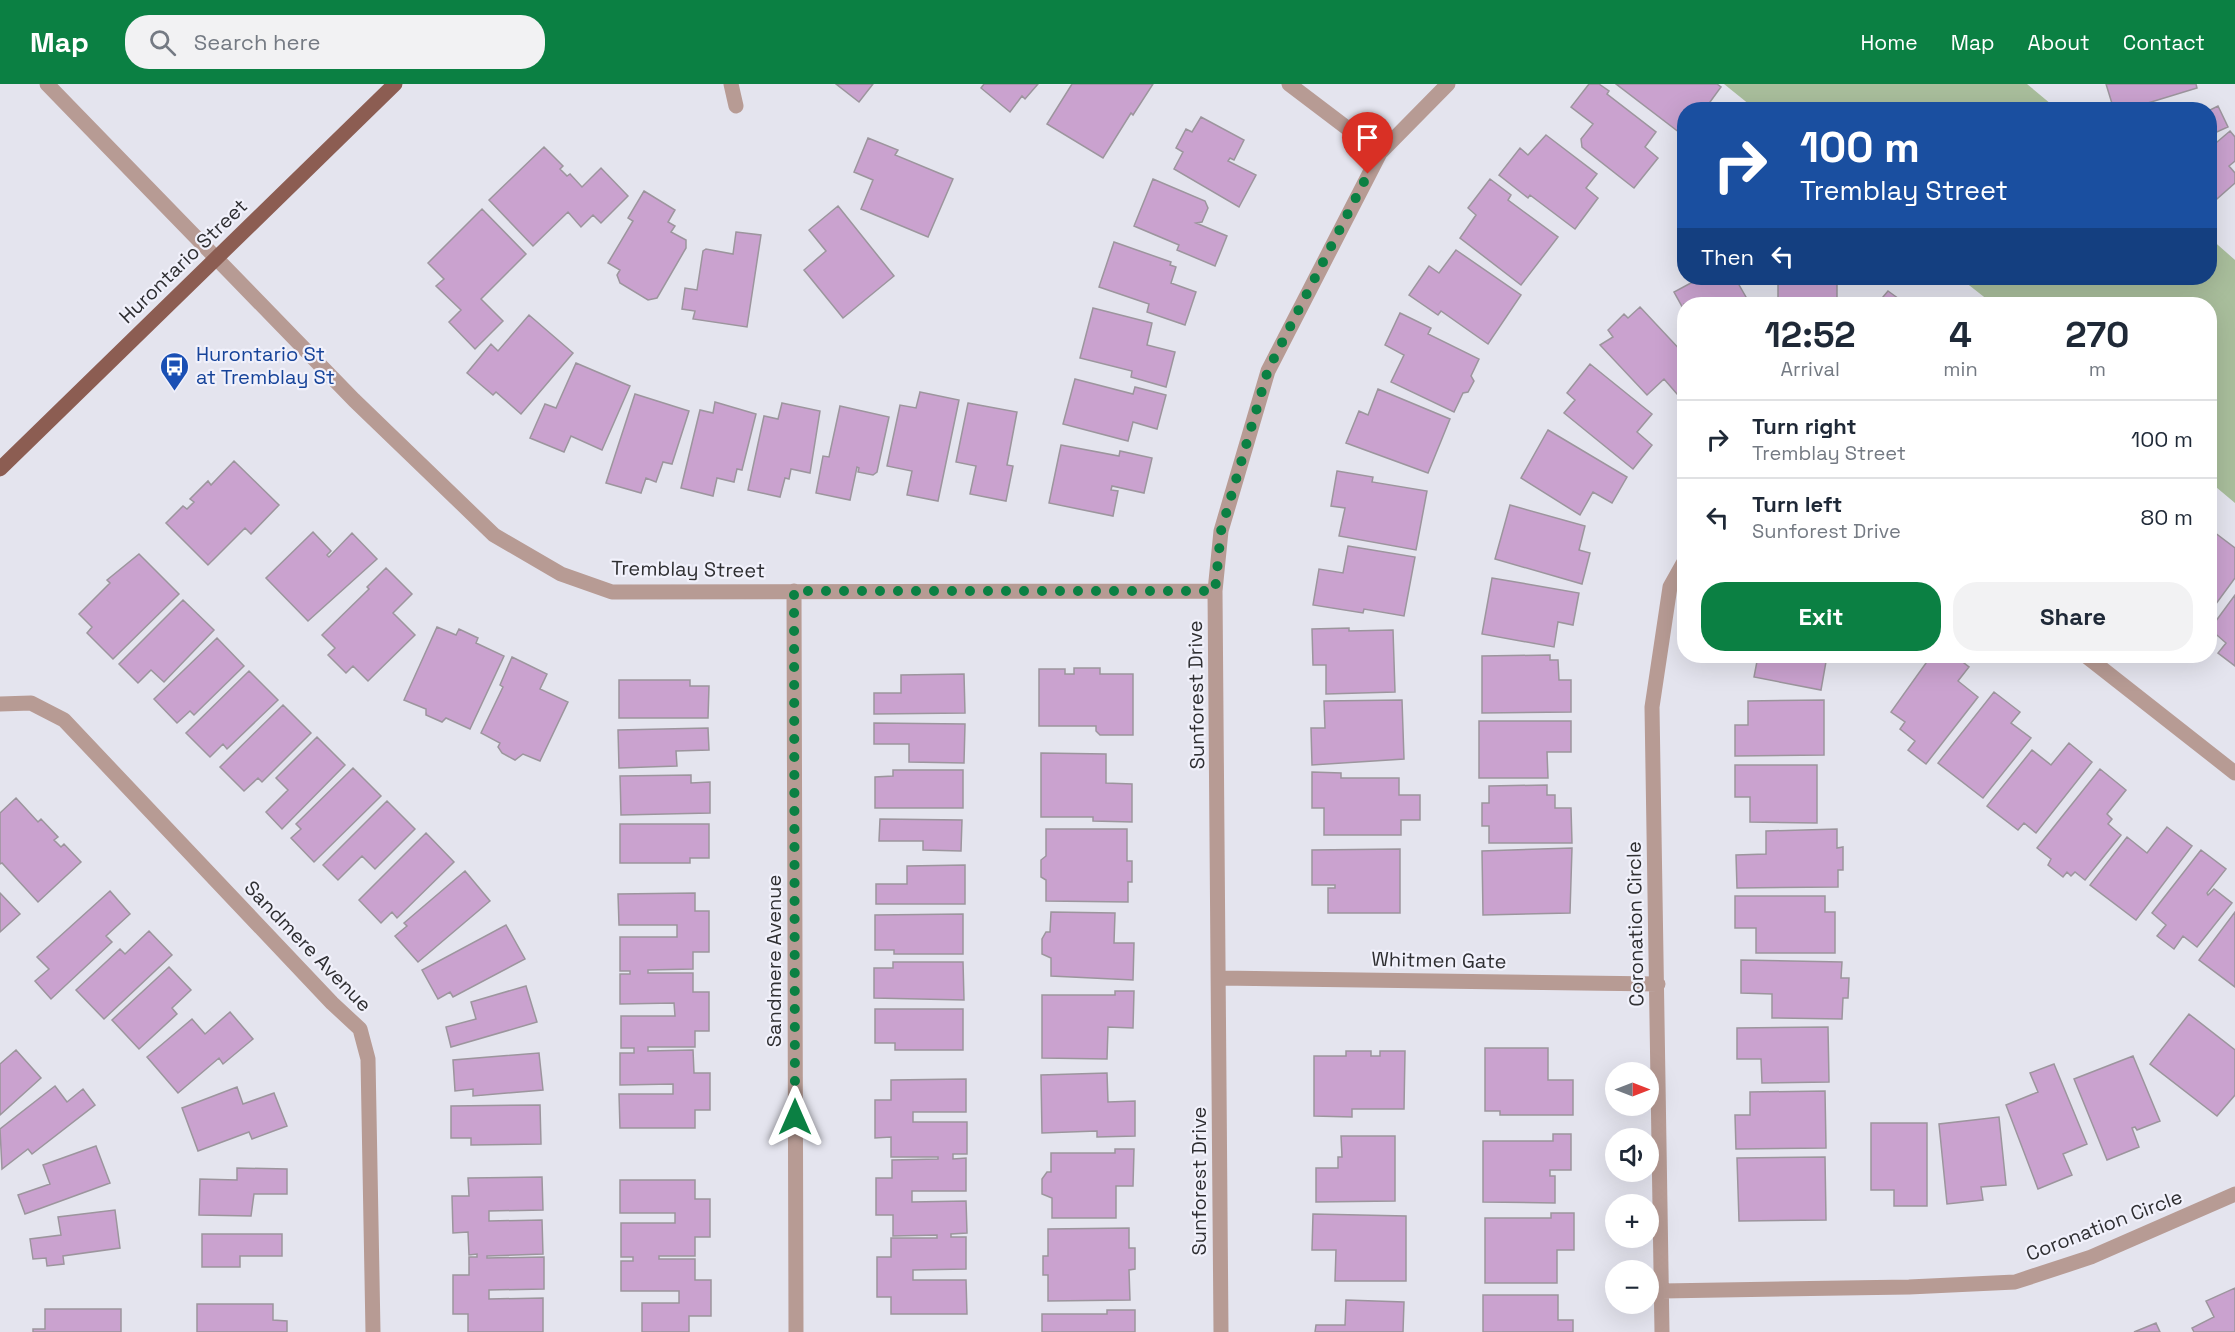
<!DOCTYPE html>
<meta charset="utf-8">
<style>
body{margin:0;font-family:"Space Grotesk",sans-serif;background:#f2f2f3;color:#1f2937;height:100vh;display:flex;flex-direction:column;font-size:22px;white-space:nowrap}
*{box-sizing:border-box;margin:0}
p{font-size:20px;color:#747a83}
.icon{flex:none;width:33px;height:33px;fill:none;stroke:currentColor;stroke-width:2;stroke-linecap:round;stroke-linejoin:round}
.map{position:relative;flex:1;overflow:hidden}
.sheet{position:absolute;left:1677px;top:213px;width:540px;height:366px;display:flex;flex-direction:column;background:#fff;border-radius:24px;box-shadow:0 6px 24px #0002}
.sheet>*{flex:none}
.banner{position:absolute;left:1677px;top:18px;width:540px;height:183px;border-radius:24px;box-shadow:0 6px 24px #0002;background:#1a4fa0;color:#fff;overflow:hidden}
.needle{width:39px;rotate:90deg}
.tools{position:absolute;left:1605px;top:978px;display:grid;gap:12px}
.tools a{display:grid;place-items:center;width:54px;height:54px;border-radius:50%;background:#fff;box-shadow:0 6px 24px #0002;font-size:30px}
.pin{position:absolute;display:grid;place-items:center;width:51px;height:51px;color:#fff;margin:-62px -26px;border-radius:50% 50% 50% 0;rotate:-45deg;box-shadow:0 0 6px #0007}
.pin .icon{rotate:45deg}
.me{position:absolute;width:66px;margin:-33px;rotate:0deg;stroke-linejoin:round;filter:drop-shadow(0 0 4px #0008)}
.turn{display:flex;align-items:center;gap:21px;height:126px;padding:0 24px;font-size:27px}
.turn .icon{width:78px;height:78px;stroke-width:2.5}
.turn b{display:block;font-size:42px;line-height:51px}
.then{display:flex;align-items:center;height:57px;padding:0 24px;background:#0003;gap:12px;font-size:22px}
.eta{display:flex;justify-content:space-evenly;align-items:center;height:102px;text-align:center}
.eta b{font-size:36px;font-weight:800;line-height:42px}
.primary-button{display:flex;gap:12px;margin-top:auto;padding:12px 24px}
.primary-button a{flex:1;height:69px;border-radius:24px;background:#0b8043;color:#fff;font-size:24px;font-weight:800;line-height:69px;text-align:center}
.primary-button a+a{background:#f2f2f3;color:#1f2937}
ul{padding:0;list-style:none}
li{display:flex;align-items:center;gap:18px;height:78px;padding:0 24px;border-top:2px solid #e0e1e3}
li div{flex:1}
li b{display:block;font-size:22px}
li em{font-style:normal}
header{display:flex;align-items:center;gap:36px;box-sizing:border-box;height:84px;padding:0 30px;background:#0b8043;color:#fff}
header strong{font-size:28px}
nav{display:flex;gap:33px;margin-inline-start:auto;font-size:21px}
.search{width:420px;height:54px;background:#f2f2f3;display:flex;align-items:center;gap:15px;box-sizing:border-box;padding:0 21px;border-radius:24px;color:#747a83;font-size:22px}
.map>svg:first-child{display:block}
.green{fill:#a9be9c}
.building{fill:#caa2cf;stroke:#9c959d;stroke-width:1.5}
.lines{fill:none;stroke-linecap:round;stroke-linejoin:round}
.minor{stroke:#b79b94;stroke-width:15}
.major{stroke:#8c5d52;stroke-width:15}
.route{stroke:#0b8043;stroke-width:10;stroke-dasharray:0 18}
.labels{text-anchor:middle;stroke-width:4.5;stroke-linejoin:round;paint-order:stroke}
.street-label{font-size:20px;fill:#2f2f32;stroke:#f1f1fb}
.transit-label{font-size:20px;fill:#164399;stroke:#f1f1fb;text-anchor:start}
</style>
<header>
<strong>Map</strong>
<div class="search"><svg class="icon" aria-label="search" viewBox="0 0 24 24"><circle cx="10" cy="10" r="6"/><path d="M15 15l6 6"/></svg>Search here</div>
<nav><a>Home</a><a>Map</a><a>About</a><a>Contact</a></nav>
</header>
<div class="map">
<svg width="2235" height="1248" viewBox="0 0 2235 1248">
<rect width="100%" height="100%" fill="#e4e4ee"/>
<!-- green -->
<path class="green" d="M1724,0H2027L2057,25H1755Z
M2210,154L2235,176V419L2210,398V220H1993L1960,194H2210Z"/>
<!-- building -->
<path class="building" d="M836,0H873L859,18Z
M984,0H1038L1025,15L1022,12L1010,28L981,4Z
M1072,0H1153L1133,31L1131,29L1103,74L1047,40Z
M1589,0H1599L1609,7L1607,10L1656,48L1645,63L1658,74L1634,104L1582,63L1581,55L1593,40L1571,23Z
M1616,0H1717L1721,3L1710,18L1717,26H1684V52Z
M2106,0H2196L2197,4L2125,26H2114Z
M2218,22L2228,43L2210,51V26Z
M1201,33L1244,56L1234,76L1230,74L1228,77L1256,91L1239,123L1174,85L1183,68L1176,64L1186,45L1192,48Z
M2230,47L2235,53V77L2229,82L2235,89V99L2210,121V64Z
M1546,51L1597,90L1586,104L1598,114L1575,145L1530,111L1528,114L1499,91L1520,64L1528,71Z
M868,54L898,66L895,71L953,95L928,153L861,125L873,96L854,88Z
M544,63L563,82L560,85L567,92L570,90L582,103L601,84L628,112L601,139L593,131L581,143L568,128L533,162L489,116Z
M1153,95L1205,117L1208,124L1202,138L1196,139L1227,152L1215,182L1177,166L1179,161L1134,142Z
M1490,95L1511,111L1508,116L1558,153L1521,201L1460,154L1476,131L1468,124Z
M644,107L675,126L668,138L675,142L671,148L686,156V164L657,214L648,216L620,199L617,191L620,186L608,179L633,137L628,134Z
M838,122L894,192L843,234L804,186L826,167L809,146Z
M482,125L526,170L481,215L503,237L475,265L449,238L461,226L436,202L444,195L428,179Z
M736,148L761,151L747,243L693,235L695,227L682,225L685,204L697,206L703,167L706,165L733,170Z
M1114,158L1171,178L1170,181L1176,183L1171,199L1196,208L1185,241L1147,228L1149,220L1099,203Z
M1456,166L1521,211L1488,260L1441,227L1438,231L1409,211L1429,182L1439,189Z
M1700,194H1735L1750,220H1684V226L1674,208Z
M1778,194H1837V220H1778Z
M1888,207L1906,220H1877Z
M1640,223L1684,270V318L1664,295L1647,311L1600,261L1613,253L1608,246L1624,230L1628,234Z
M1093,224L1152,239L1147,261L1175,268L1166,303L1131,293L1132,287L1080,274Z
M1400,229L1431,244L1428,250L1479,275L1471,292L1474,297L1468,308L1463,309L1454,328L1391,298L1404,271L1385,261Z
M529,231L573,269L521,330L496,308L493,311L467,289L491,260L498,267Z
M576,279L630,302L602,366L571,352L564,368L530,354L545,320L556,324Z
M1590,280L1652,330L1637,348L1652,361L1633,385L1564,329L1575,316L1567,309Z
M1075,295L1133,310L1135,303L1166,311L1157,345L1133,338L1128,357L1063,340Z
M1378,305L1450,335L1428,389L1346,359L1359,327L1368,331Z
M920,308L959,316L938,417L907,411L912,387L887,382L900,321L916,324Z
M635,310L689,327L672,380L663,378L656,398L646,394L641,409L606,399Z
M715,318L756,330L742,386L737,385L734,398L717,394L713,412L681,404L700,326L713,329Z
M782,319L820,327L810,389L791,385L789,395L785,394L780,413L748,406L764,332L778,335Z
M968,319L1017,328L1007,381L1013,382L1006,417L970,410L976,382L956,378Z
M840,322L889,333L877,388L873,391L858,388L859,384L857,383L850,416L816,409L823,372L829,373Z
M1548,346L1627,393L1612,419L1593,408L1580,431L1521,394Z
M1061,361L1119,372L1120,367L1152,374L1144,409L1112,402L1111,406L1118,407L1113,432L1049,419Z
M234,377L279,421L251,450L245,444L208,481L166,439L183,422L187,425L194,418L190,415L208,397L211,401Z
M1337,387L1373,393L1372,398L1427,407L1416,466L1339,452L1345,424L1331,422Z
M1510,421L1585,442L1579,466L1590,469L1582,500L1495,475Z
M2210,445L2235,464V494L2210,528Z
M313,448L331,467L327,471L329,473L352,449L377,475L308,537L266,494Z
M1348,462L1415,473L1404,532L1364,525L1363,529L1313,521L1319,485L1343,489Z
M139,470L179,510L113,575L87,549L92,543L79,530L110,499L107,496Z
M386,484L412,510L393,529L415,551L368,597L353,582L346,589L328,571L335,564L322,551L369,505L367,503Z
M1492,494L1579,509L1573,541L1558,538L1554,563L1482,550Z
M2235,511V582L2218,569L2226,559L2210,545Z
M183,516L214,546L164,598L151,586L138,599L119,580Z
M437,543L456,551L459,545L478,554L476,559L504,572L470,645L446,634L442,638L426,631V625L404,616Z
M1349,544V547L1393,546L1395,608L1326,610V581H1313L1312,545Z
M217,554L244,582L194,631L190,627L177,639L154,615Z
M1550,571V576H1558L1559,596H1571V628L1482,629V572Z
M1758,572H1827L1821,606L1754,593Z
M1931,572H1955L1969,583L1958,597L1978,613L1926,680L1908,666L1915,657L1900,645L1905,638L1891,628Z
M512,573L547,590L540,605L568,618L540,677L523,670L515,676L502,669L498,663L500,659L481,649L503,603L500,601Z
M1074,584H1100V590H1133V651H1100L1096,647V642H1039V585H1065V590H1074Z
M249,587L278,616L227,665L223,660L210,673L186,649Z
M964,590L965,629L874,630V609H901V591Z
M619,596H690V602H709L708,634H619Z
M1994,608L2020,628L2011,639L2031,654L1983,714L1938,679Z
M1402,616L1404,675L1312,681L1311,644H1325L1324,617Z
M1824,616V671L1735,672V641H1748V617Z
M283,621L311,649L262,698L258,694L244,707L220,683Z
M1479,637H1571V668H1547L1548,694H1479Z
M874,639L965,640L964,679L909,678V660H874Z
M708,644L709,666L676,667L677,682L619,684L618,646Z
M317,653L345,681L282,745L266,728L288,706L276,694Z
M2069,659L2092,678L2036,749L2024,739L2018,746L1987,722L2032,666L2051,681Z
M1041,669L1106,670V699L1132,700V738L1093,737V733H1041Z
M1735,681H1817V739L1750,738V713H1735Z
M353,684L381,712L314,778L291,754L301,745L296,740Z
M2100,685L2126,706L2107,730L2112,735L2108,740L2121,751L2085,796L2075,788L2071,792L2067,788L2063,793L2048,781L2051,775L2037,764Z
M893,686H963V724H875V693L893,692Z
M1312,688L1341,689V694H1399V711H1420V736H1401V751H1324V724H1312Z
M691,691V699L710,698V729L621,731L620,692Z
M1547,701V711H1555V724H1571L1572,759H1489V742H1482V719H1489V702Z
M16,714L38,738L41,735L58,753L54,756L61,763L64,760L81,778L38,818L2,779L0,780V729Z
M387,717L415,745L375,785L362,772L338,796L323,781Z
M880,735L962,736L961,767L923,766V757H879Z
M620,740H709V774H690V779H620Z
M2167,743L2192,762L2136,836L2090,801L2127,753L2147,769Z
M1046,745H1127V777H1132V798H1128V818L1046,817V796L1041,793V776L1046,772Z
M1837,745V764L1843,763V786H1838V803L1737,804L1736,771L1766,770V747Z
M426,749L454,778L397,834L392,828L381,839L359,816Z
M1572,764L1570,829L1483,831L1482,767Z
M1400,765V829H1328V804H1335V801H1312V766Z
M2201,766L2226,785L2207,809L2208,811L2214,805L2232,819L2197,863L2183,852L2174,865L2157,852L2166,841L2152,829Z
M965,781V820H876V800H907V782Z
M465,787L490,817L418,878L395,852L407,842L404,839Z
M110,807L130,830L106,852L112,858L51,915L35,897L49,885L37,873Z
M0,809L20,830L0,848Z
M695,809V827H709V868H693V885L648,886V889H693V908H709V947H695V963H648V967L693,966L694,989H710V1026H695V1044H620L619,1010H673V1000L620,1001V969H634V964H621V932H675L674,919L620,920V890H630V887H620V853H677V841H619L618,810Z
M1735,812H1825V828H1835V869H1756V844H1735Z
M1051,828L1115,829L1114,859H1134L1133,896L1051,892V874L1042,870V855L1046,848H1050Z
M2235,828V903L2199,876Z
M963,830V870H894V866H875V831Z
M506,841L525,875L453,913L450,908L438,915L422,886Z
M149,847L172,871L104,935L76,906L120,865L125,870Z
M1741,876L1842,878L1841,894H1849L1848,914H1843L1842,935L1772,934V910L1741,909Z
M893,878H963L964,916L874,914V884H893Z
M169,883L191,906L172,924L177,930L139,965L112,936Z
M526,902L537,938L451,963L446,943L476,935L471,918Z
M1115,907H1134L1133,944L1108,943L1107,975L1042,974V911H1115Z
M875,925H963V966H895V959H875Z
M230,928L253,955L223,980L219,974L178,1009L147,973L192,935L205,950Z
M2189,930L2235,966V1011L2217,1032L2150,980Z
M1828,943L1829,998L1762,999L1761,975H1737V944Z
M1485,964H1548V996H1573V1031H1500V1027H1485Z
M16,966L41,994L0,1031V980Z
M1346,967H1371V972H1380V967H1405L1404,1025H1352V1033L1314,1032V972H1346Z
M539,969L543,1006L473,1012V1005L455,1007L453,976Z
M2133,972L2160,1037L2137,1046L2135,1043L2132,1044L2139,1063L2107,1076L2074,995Z
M2054,980L2087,1060L2063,1070L2072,1091L2038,1105L2006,1021L2038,1008L2030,989Z
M1107,989L1108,1018L1135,1017V1052L1097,1053V1047L1042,1049L1041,991Z
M966,995V1028H913V1038H967V1070H953V1075L966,1074V1107H912V1118L966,1117L967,1149L951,1150V1153H966V1185L913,1186V1196H966L967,1230H891V1213H877V1173H891V1154H937V1151L893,1152V1131H876V1094H892V1076L938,1075V1073H891V1053L875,1054V1016H891V996Z
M55,1002L67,1018L83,1005L95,1021L32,1070L28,1065L2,1085L0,1045Z
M237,1003L243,1020L274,1009L287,1042L252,1055L249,1048L198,1067L182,1024Z
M1825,1007L1826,1064L1736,1065L1735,1031H1750V1008Z
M540,1021L541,1060L471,1061V1054H451V1022Z
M1999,1033L2006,1101L1981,1103L1983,1116L1947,1120L1939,1040Z
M1871,1039H1927V1122H1894V1106H1871Z
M1553,1050H1571V1086H1550V1092H1555V1119L1483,1118V1057H1553Z
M1341,1052H1395V1117L1316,1118V1084H1338V1073H1342Z
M96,1062L110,1099L25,1130L18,1111L50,1100L43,1081Z
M1115,1065H1134L1133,1102H1116V1134H1052V1114L1042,1110V1095L1047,1088H1051V1069H1115Z
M1825,1073L1826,1136L1739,1137L1737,1074Z
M237,1084L287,1085V1110H254L251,1132L199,1131L200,1095L237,1096Z
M542,1093L543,1126L489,1127V1137L542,1136L543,1170L487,1172V1174L544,1173V1205L489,1206V1215L543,1214V1248H468V1230H453V1191H469V1173H477V1170L469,1171L468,1148L453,1149L452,1112H469L468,1094Z
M620,1096H695V1115H710V1153H695V1172H659V1175H695V1196H711V1232H689V1248H642V1219H679V1207H621V1177H633V1173H621V1139H675V1129H620Z
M115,1126L120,1164L63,1172L64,1180L47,1182L46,1174L33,1175L30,1155L61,1151L58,1133Z
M1551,1129H1574V1166H1557V1199H1485V1134H1551Z
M1313,1130L1406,1132V1197H1335L1336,1166H1312Z
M1129,1144V1164H1135V1185L1129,1186L1130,1216L1048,1217V1191H1043V1172H1048V1145Z
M202,1150H282V1172H240V1183H202Z
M2235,1204V1248H2194L2192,1244L2214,1233L2206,1217Z
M1483,1211H1558V1236H1573V1248H1483Z
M1346,1216L1404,1218L1403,1248H1315L1316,1241H1345Z
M197,1220H273V1236L287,1237V1248H197Z
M45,1225H121V1248H33V1245H45Z
M1107,1226H1135V1248H1042V1230H1107Z
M2156,1239L2160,1248H2134Z"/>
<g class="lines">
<!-- minor -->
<path class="minor" d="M47,0L354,316L494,451L561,490L612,508L1215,507
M731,0L736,22
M1289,0L1380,69
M794,507L796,1248
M2086,572L2235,689
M0,620L31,619L64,636L332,919L360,945L368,975L373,1248
M1220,894L1658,900
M1662,1207L1909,1203L2015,1198L2091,1173L2235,1110
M1221,1248L1215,507L1221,447L1268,287L1380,69L1448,0
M1662,1248L1652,623L1670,503L1684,478"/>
<!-- major -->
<path class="major" d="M0,385L395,0"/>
</g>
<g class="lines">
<!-- route -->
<path class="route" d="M795,1033L794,507H1215L1221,447L1268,286L1368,90"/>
</g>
<!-- icons -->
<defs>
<symbol id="bus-pin" viewBox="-11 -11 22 30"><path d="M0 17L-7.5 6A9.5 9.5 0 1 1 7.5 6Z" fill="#1a4fb4" stroke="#f1f1fb"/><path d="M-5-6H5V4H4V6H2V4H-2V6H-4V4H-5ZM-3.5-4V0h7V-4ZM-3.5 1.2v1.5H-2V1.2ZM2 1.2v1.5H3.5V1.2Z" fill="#fff"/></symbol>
</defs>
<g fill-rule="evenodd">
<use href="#bus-pin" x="158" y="266" width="33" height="45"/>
</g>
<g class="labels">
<!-- street labels -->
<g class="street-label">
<text transform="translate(183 177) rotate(-44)" y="7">Hurontario Street</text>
<text transform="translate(688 485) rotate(1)" y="7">Tremblay Street</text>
<text transform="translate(1196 611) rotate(-91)" y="7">Sunforest Drive</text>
<text transform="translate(1635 840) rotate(-91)" y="7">Coronation Circle</text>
<text transform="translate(308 862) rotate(46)" y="7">Sandmere Avenue</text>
<text transform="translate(1439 876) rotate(1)" y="7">Whitmen Gate</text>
<text transform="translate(774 877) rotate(-90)" y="7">Sandmere Avenue</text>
<text transform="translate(1199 1097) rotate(-90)" y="7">Sunforest Drive</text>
<text transform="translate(2104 1141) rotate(-21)" y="7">Coronation Circle</text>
</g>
<!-- transit labels -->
<g class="transit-label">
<text x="196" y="277">Hurontario St<tspan x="196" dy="23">at Tremblay St</tspan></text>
</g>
</g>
</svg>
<div class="tools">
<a><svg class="needle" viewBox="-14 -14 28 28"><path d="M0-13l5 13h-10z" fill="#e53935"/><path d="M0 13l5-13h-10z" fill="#747a83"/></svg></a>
<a><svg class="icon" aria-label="sound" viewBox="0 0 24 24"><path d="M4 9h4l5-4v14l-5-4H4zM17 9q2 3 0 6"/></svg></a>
<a>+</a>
<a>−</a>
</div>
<div class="pin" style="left:1368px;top:90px;background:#d93025"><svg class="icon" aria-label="arrive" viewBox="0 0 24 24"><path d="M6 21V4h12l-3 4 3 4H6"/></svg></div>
<svg class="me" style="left:795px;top:1033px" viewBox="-20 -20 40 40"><path d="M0-17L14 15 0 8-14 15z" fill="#0b8043" stroke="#fff" stroke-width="4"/></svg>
<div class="banner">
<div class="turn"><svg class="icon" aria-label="right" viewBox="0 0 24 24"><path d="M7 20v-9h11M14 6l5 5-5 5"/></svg><div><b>100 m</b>Tremblay Street</div></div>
<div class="then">Then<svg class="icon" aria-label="left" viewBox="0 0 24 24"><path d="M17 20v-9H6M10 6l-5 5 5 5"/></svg></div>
</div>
<section class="sheet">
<div class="eta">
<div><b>12:52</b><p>Arrival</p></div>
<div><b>4</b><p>min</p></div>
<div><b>270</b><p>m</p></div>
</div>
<ul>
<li><svg class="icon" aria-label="right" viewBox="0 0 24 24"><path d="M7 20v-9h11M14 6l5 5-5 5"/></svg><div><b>Turn right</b><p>Tremblay Street</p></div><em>100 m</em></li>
<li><svg class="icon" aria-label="left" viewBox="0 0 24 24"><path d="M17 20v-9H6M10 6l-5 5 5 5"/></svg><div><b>Turn left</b><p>Sunforest Drive</p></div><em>80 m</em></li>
</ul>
<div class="primary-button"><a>Exit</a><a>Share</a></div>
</section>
</div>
